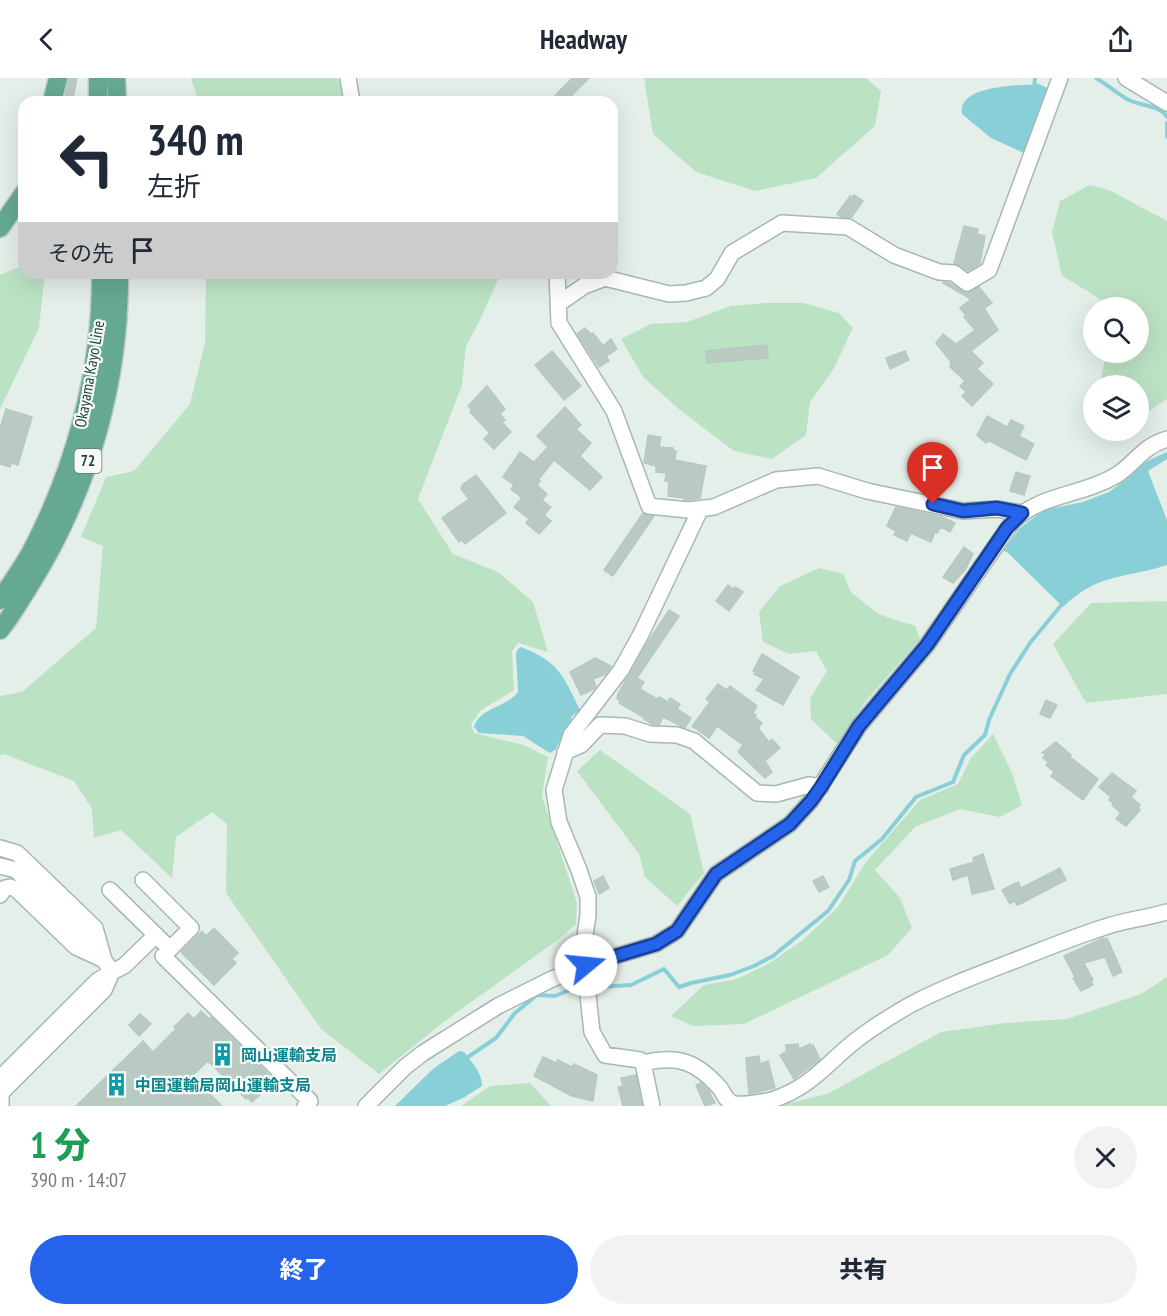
<!DOCTYPE html>
<html lang="ja">
<meta charset="utf-8">
<style>
body{margin:0;font-family:"PT Sans Narrow","Noto Sans JP",sans-serif;background:#f2f2f3;color:#1f2937;height:100vh;display:flex;flex-direction:column;font-size:22px;white-space:nowrap}
*{box-sizing:border-box;margin:0}
p{font-size:20px;color:#747a83}
.icon{flex:none;width:33px;height:33px;fill:none;stroke:currentColor;stroke-width:2;stroke-linecap:round;stroke-linejoin:round}
.map{position:relative;height:1028px;overflow:hidden}
.panel{display:flex;flex-direction:column;background:#fff;flex:1}
.panel>*{flex:none}
.guide{position:absolute;left:18px;top:18px;width:600px;height:183px;border-radius:18px;box-shadow:0 6px 24px #0002;background:#fff;color:#1f2937;overflow:hidden}
.fabs{position:absolute;left:1083px;top:219px;display:grid;gap:12px}
.fabs a{display:grid;place-items:center;width:66px;height:66px;border-radius:50%;background:#fff;box-shadow:0 6px 24px #0002;font-size:30px}
.pin{position:absolute;display:grid;place-items:center;width:51px;height:51px;color:#fff;margin:-62px -26px;border-radius:50% 50% 50% 0;rotate:-45deg;box-shadow:0 0 6px #0007}
.pin .icon{rotate:45deg}
.me{position:absolute;width:66px;margin:-33px;rotate:73deg;stroke-linejoin:round;filter:drop-shadow(0 0 4px #0008)}
.turn{display:flex;align-items:center;gap:21px;height:126px;padding:0 30px;font-size:27px}
.turn .icon{width:78px;height:78px;stroke-width:2.5}
.turn b{display:block;font-size:42px;line-height:51px}
.then{display:flex;align-items:center;height:57px;padding:0 30px;background:#0003;gap:12px;font-size:22px}
.round{display:grid;place-items:center;flex:none;width:63px;height:63px;border-radius:32px;background:#f2f2f3}
.overview{display:flex;align-items:center;justify-content:space-between;height:102px;padding:0 30px}
h1{font-size:36px;font-weight:800;line-height:45px;color:#1e9e55}
.cta{display:flex;gap:12px;margin-top:auto;padding:12px 30px}
.cta a{flex:1;height:69px;border-radius:36px;background:#2563eb;color:#fff;font-size:24px;font-weight:800;line-height:69px;text-align:center}
.cta a+a{background:#f2f2f3;color:#1f2937}
header{display:flex;justify-content:space-between;align-items:center;height:78px;padding:0 30px;background:#fff;font-size:27px;font-weight:800}
.map>svg:first-child{display:block}
.green{fill:#bce2c4}
.water{fill:#88cfd8}
.lines{fill:none;stroke-linecap:round;stroke-linejoin:round}
.stream{stroke:#88cfd8;stroke-width:4}
.building{fill:#b9cac3;stroke:#b6cac1;stroke-width:1.5}
.minor-casing{stroke:#a6b8b1;stroke-width:18}
.major-casing{stroke:#c1cac8;stroke-width:21}
.minor{stroke:#fff;stroke-width:15}
.major{stroke:#65a994;stroke-width:18}
.route-casing{stroke:#184099;stroke-width:15}
.route{stroke:#2563eb;stroke-width:10}
.labels{text-anchor:middle;stroke-width:4.5;stroke-linejoin:round;paint-order:stroke}
.shield{fill:#f6fbf8;stroke:#617a72;stroke-width:1.5}
.shield-label{font-size:15px;font-weight:bold;fill:#214339}
.street-label{font-size:16px;fill:#214339;stroke:#f6fbf8}
.culture-label{font-size:16px;font-weight:bold;fill:#0d838f;stroke:#f6fbf8;text-anchor:start}
</style>
<header><svg class="icon" aria-label="back" viewBox="0 0 24 24"><path d="M15 5l-7 7 7 7"/></svg>Headway<svg class="icon" aria-label="share" viewBox="0 0 24 24"><path d="M12 15V3M7 8l5-5 5 5M5 13v7h14v-7"/></svg></header>
<div class="map">
<svg width="1167" height="1028" viewBox="0 0 1167 1028">
<rect width="100%" height="100%" fill="#e4efea"/>
<!-- green -->
<path class="green" d="M191,0H338L345,24H199Z
M644,0H866L881,13L875,48L816,100L755,113L696,94L653,56Z
M1090,107L1109,112L1167,143V321L1139,340L1138,308L1100,307L1106,275L1138,274V230L1110,229L1094,217L1062,198L1052,154L1060,123Z
M24,187V195H45L39,250L0,331V197Z
M206,195H501L480,242L466,268L462,307L418,421L453,476L498,494L533,524L548,574L518,565L512,573L514,612L481,632L471,646L474,655L524,667L548,679L542,718L577,825L576,846L559,861L445,943L379,996L321,951L226,815L227,746L212,734L176,759L172,800L121,752L94,760L92,731L74,703L4,676L0,677V618L22,614L96,550L103,468L81,459L106,399L134,393L190,326L205,265Z
M766,225H804L839,235L853,250L833,292L810,324L806,357L772,381L734,373L680,332L643,299L621,261L651,246L687,244L731,228Z
M819,490L843,496L851,514L878,536L915,548L920,561L865,624L837,666L811,641L810,621L827,593L816,573L789,576L763,564L759,534L780,508Z
M1167,523V616L1086,625L1053,566L1091,525Z
M993,656L1012,695L1022,727L1000,739L960,731L915,749L875,792L900,820L912,850L888,877L744,946L693,948L671,938L704,907L737,901L768,886L803,862L838,829L866,784L920,722L958,706L971,680Z
M600,672L690,736L704,795L677,828L645,799L639,776L577,693Z
M1167,899V1028H777L827,1016L941,954L1006,945L1067,941L1141,916Z
M530,1005L551,1028H461L490,1008Z"/>
<!-- water -->
<path class="water" d="M1039,6L1049,11L1026,76L991,60L962,36C957,6 1020,8 1039,6Z
M1167,374V381L1148,393L1167,442V487C1123,501 1098,495 1063,529L1007,474L1003,473L1020,450L1044,432L1083,424L1109,414L1133,396L1137,390L1145,384Z
M521,569C559,584 563,597 580,632L571,639L572,641L555,672L550,675L523,658L479,655L474,649C480,629 506,630 518,614L516,575L518,571Z
M459,973L464,974C472,984 482,995 482,1008L463,1020L445,1028H395L434,990Z"/>
<g class="lines">
<!-- stream -->
<path class="stream" d="M1096,0C1107,6 1117,16 1129,22C1140,28 1161,27 1167,39
M1034,11L1035,0
M1167,45V59
M598,909L631,907L664,891L679,909L691,905L730,897L754,888L773,878L828,833L849,802L855,783L882,761L916,719L953,704L964,677L985,657L989,642L1010,596L1030,565L1063,525
M465,981L496,960L515,935L537,917L555,918L572,911"/>
</g>
<!-- building -->
<path class="building" d="M69,0H77L73,20L65,18Z
M572,0H589L565,24H549Z
M854,117L863,123L851,140L841,139L837,136L850,118L852,119Z
M964,148L978,151L977,156L985,158L980,186L977,185V188L968,193L954,185Z
M944,204L950,205L966,215L979,209L992,225L984,230L998,252L971,273L983,285L977,291L993,306L972,328L962,318L966,314L960,308L965,303L950,289L951,284L936,265L943,256L956,266L975,252L964,239L966,238L960,230L971,221L943,205Z
M585,250L591,256L593,255L603,268L611,261L617,271L606,278L609,283L599,289L577,256Z
M767,267L768,280L707,285L706,273Z
M552,273L581,308L564,322L535,287Z
M905,273L909,282L890,291L886,280Z
M487,308L505,331L500,336L505,342L502,344L511,354L494,371L484,361L490,355L470,334L472,332L468,328Z
M565,329L581,347L576,351L591,365L580,378L602,399L590,412L554,382L538,402L540,403L537,407L547,416L542,422L551,429L544,437L551,443L539,456L526,445L529,441L514,429L522,420L511,411L514,407L503,399L520,374L534,384L548,369L537,358Z
M6,331L32,339L18,387L11,385L10,389L0,386V351Z
M987,338L1007,349L1011,342L1024,348L1019,358L1034,366L1026,382L988,362L986,365L977,357Z
M648,357L661,359L659,369L673,370V372L676,373L675,382L706,388L700,420L688,422H684V420L668,418L669,404L665,403L666,395L656,394V388L644,385Z
M1016,394L1030,398L1024,417L1010,413Z
M476,397L506,435L465,466L462,462L459,464L442,440L469,421L461,411L462,407Z
M896,429L942,439L955,445L950,454L941,449L937,455L935,454L931,464L911,455L907,463L894,457L896,453L887,448Z
M643,435L654,438L613,498L604,492Z
M964,469L973,476L965,492L953,505L943,499Z
M728,507L733,511L735,509L743,514L729,533L716,523Z
M669,532L679,538L637,600L644,604L640,611L657,621L659,619L668,624L670,620L680,626L677,631L691,640L685,650L663,639L659,647L652,646L644,641L645,640L619,625L620,623L617,621L618,616L646,567Z
M762,576L799,599L783,627L756,612L764,601L754,596L756,594L753,593Z
M595,580L611,588L606,596L593,601L596,608L594,611L581,617L570,594Z
M718,606L727,612L730,608L757,628L753,635L756,637L755,639L762,645L758,650L769,664L772,661L780,670L765,683L772,694L765,700L738,674L743,667L717,648L709,660L692,648L710,624L706,621Z
M1046,622L1057,627L1050,640L1040,636Z
M1056,664L1071,677L1070,679L1098,701L1083,722L1051,698L1054,694L1046,687L1048,684L1043,680L1046,676L1042,675Z
M1112,695L1136,713L1131,719L1140,727L1138,730L1140,732L1126,748L1116,741L1121,735L1112,727L1113,725L1109,722L1111,719L1099,709Z
M983,776L994,811L972,816L968,797L953,802L950,791L974,784L973,780Z
M1060,790L1066,802L1022,825L1017,827L1015,823L1010,826L1002,812L1018,804L1021,810Z
M603,798L609,810L599,816L594,803Z
M823,798L829,809L819,814L813,803Z
M214,850L238,875L232,881L236,885L214,907L181,874L202,853L206,858Z
M1103,860V862L1107,860L1122,894L1113,898L1105,879L1084,885L1093,902L1091,903L1093,907L1081,913L1073,900L1075,899L1064,878Z
M201,933L209,941L211,939L271,999L256,1014L260,1017L252,1024L247,1019L246,1021L208,983L192,998L222,1028H76L143,963L153,974L176,951L174,949L188,935L194,941Z
M140,936L151,946L139,958L129,947Z
M798,966L799,971L810,966L811,968L813,967L820,981L794,1001L780,977L786,974V967Z
M759,978L760,986L768,983L775,1010L749,1016L746,980Z
M543,979L556,985L558,982L572,989L574,986L597,997L593,1023L572,1018L534,998Z
M636,997L642,1028H623L618,1009L623,1008L621,1000Z
M701,1005L709,1013L715,1025L705,1028L696,1007Z"/>
<g class="lines">
<defs>
<path id="minor" d="M348,0L352,24
M1126,0L1167,25
M557,195L559,245L614,333L649,428L688,432L714,429L776,402L818,398L867,413L963,433L997,431L1022,435
M558,226L584,208L605,200L669,216L686,215L706,210L717,201L732,175L782,145L848,149L894,177L939,194L954,195L967,205L989,192L1060,0
M701,430L641,556L621,592L571,657L554,712L559,744L579,792L588,819V837L583,871L592,954L605,977L640,982L643,985C678,977 696,983 720,1010C724,1016 727,1025 735,1026C745,1027 762,1024 772,1022C808,1010 822,991 849,968C868,952 889,939 910,927C942,910 977,897 1011,884C1042,872 1073,859 1105,849C1125,842 1147,840 1167,834
M565,674L581,667L600,647L625,648L650,656L677,657L694,663L757,715L776,716L809,707L821,709
M0,770L17,775L95,850L104,882
M0,788L16,792L85,858L101,877
M143,802L191,850L170,871
M110,812L170,871L163,878L310,1023L305,1028
M0,817L5,810L10,809L16,811L76,869L104,882L112,894L97,903L0,1000
M643,985L652,1028
M1,1028V1018L3,1013L104,912L112,894L124,888L156,857
M366,1028L405,989L423,975L498,928L552,901L586,887L656,866L677,853L716,796L790,746L811,723L859,648L927,567L1013,443C1043,415 1081,418 1115,398C1135,386 1141,369 1167,361"/>
<path id="major" d="M98,0V24
M116,0L117,24
M52,24L58,0
M0,150L24,115
M0,522C10,507 21,492 30,476C75,391 102,292 101,195
M0,552C13,536 22,519 33,502C89,411 120,302 119,195"/>
</defs>
<!-- minor casing -->
<use href="#minor" class="minor-casing"/>
<!-- major casing -->
<use href="#major" class="major-casing"/>
<!-- minor -->
<use href="#minor" class="minor"/>
<!-- major -->
<use href="#major" class="major"/>
</g>
<g class="lines">
<defs>
<path id="route" d="M586,887L656,866L677,853L716,796L790,746L811,723L821,709L859,648L927,567L1007,450L1022,435L997,430L963,433L933,426"/>
</defs>
<!-- route casing -->
<use href="#route" class="route-casing"/>
<!-- route -->
<use href="#route" class="route"/>
</g>
<!-- icons -->
<defs>
<symbol id="building-bare" viewBox="-9 -9 18 18"><path d="M-4-6H4V6H1V3H-1V6H-4ZM-2.5-4.3h1.7v1.8h-1.7ZM.8-4.3h1.7v1.8H.8ZM-2.5-1h1.7V.8h-1.7ZM.8-1h1.7V.8H.8Z" fill="#0f9aa8" stroke="#f6fbf8" stroke-width="2.5" paint-order="stroke"/></symbol>
</defs>
<g fill-rule="evenodd">
<use href="#building-bare" x="206" y="960" width="33" height="33"/>
<use href="#building-bare" x="100" y="990" width="33" height="33"/>
</g>
<g class="labels">
<!-- shield labels -->
<rect class="shield" x="74.5" y="371" width="27" height="24" rx="4.5"/>
<g class="shield-label">
<text x="88" y="388">72</text>
</g>
<!-- street labels -->
<g class="street-label">
<text transform="translate(89 296) rotate(-80)" y="6">Okayama Kayo Line</text>
</g>
<!-- culture labels -->
<g class="culture-label">
<text x="241" y="983">岡山運輸支局</text>
<text x="135" y="1013">中国運輸局岡山運輸支局</text>
</g>
</g>
</svg>
<div class="fabs">
<a><svg class="icon" aria-label="search" viewBox="0 0 24 24"><circle cx="10" cy="10" r="6"/><path d="M15 15l6 6"/></svg></a>
<a><svg class="icon" aria-label="layers" viewBox="0 0 24 24"><path d="M12 4l9 5-9 5-9-5zM3 14l9 5 9-5"/></svg></a>
</div>
<div class="pin" style="left:933px;top:426px;background:#d93025"><svg class="icon" aria-label="arrive" viewBox="0 0 24 24"><path d="M6 21V4h12l-3 4 3 4H6"/></svg></div>
<svg class="me" style="left:586px;top:887px" viewBox="-20 -20 40 40"><circle r="19" fill="#fff"/><path d="M0-13L10 11 0 6-10 11z" fill="#2563eb"/></svg>
<div class="guide">
<div class="turn"><svg class="icon" aria-label="left" viewBox="0 0 24 24"><path d="M17 20v-9H6M10 6l-5 5 5 5"/></svg><div><b>340 m</b>左折</div></div>
<div class="then">その先<svg class="icon" aria-label="arrive" viewBox="0 0 24 24"><path d="M6 21V4h12l-3 4 3 4H6"/></svg></div>
</div>
</div>
<section class="panel">
<div class="overview"><div><h1>1 分</h1><p>390 m · 14:07</p></div><a class="round"><svg class="icon" aria-label="close" viewBox="0 0 24 24"><path d="M6 6l12 12M18 6L6 18"/></svg></a></div>
<div class="cta"><a>終了</a><a>共有</a></div>
</section>
